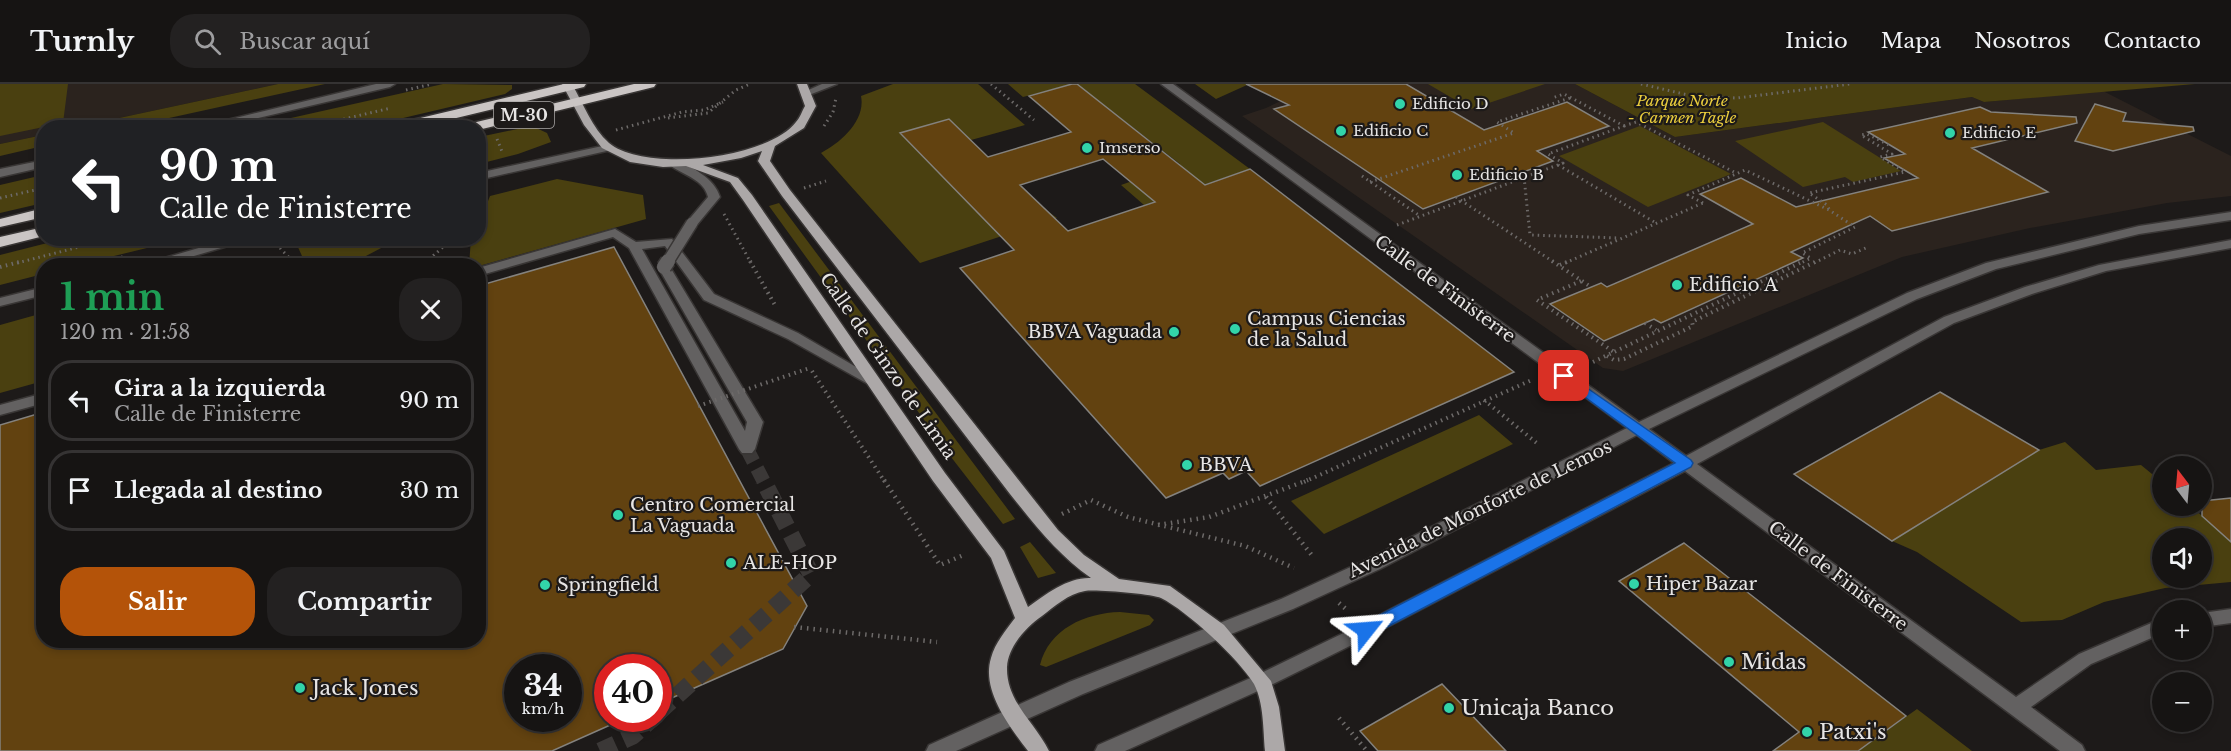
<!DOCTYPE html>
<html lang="es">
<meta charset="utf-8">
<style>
body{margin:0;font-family:"Libre Baskerville",serif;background:#232121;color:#f1f3f6;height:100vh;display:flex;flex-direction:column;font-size:22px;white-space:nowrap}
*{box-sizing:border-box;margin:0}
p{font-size:20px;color:#9e9ea0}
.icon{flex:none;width:33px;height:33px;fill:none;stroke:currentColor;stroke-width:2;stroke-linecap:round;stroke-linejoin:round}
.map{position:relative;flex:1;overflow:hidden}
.side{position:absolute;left:36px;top:174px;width:450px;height:390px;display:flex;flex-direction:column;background:#161413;border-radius:24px;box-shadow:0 3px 9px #0003,0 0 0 2px #353333}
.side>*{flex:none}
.guide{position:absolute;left:36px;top:36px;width:450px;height:126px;border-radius:24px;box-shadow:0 3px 9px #0003,0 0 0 2px #353333;background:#202124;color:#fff;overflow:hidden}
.needle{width:39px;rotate:344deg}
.fabs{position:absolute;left:2152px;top:372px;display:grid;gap:12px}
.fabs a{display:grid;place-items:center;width:60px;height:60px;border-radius:50%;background:#161413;box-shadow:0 3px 9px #0003,0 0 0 2px #353333;font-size:30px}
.speed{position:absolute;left:504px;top:570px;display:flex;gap:12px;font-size:30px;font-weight:700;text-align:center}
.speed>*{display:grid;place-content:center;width:78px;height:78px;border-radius:50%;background:#161413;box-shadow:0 3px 9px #0003,0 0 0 2px #353333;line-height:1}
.speed small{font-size:15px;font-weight:400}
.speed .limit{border:9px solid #d22;background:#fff;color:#111}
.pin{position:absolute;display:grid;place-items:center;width:51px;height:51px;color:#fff;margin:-26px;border-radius:12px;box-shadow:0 3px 9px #0006}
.me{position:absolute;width:66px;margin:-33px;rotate:62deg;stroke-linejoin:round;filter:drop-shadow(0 0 4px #0008)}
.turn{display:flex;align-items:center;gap:21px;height:126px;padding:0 24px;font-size:27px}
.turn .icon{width:78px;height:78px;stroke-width:2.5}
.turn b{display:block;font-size:42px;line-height:51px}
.round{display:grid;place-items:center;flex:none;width:63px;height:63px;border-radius:24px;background:#232121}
.summary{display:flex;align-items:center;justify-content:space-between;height:102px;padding:0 24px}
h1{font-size:36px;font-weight:700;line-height:45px;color:#1e9e55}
.cta{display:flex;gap:12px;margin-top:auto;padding:12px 24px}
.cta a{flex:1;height:69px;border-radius:24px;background:#b45309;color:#fff;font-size:24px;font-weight:700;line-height:69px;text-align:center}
.cta a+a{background:#232121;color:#f1f3f6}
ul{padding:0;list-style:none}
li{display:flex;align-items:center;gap:18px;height:81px;margin:0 12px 9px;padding:0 12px;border:3px solid #353333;border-radius:24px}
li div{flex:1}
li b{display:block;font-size:22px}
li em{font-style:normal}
header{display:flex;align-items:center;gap:36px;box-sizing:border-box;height:84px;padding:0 30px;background:#161413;border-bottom:2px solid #353333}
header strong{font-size:28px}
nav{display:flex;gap:33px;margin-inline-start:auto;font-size:21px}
.search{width:420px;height:54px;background:#232121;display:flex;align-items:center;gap:15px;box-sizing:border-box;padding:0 21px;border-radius:24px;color:#9e9ea0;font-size:22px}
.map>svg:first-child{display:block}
.built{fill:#2b231e}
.green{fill:#4a4010;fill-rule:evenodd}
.building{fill:#624210;stroke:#84827e;stroke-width:1.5;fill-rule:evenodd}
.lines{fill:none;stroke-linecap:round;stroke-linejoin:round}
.minor-tunnel-far1{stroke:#3b3837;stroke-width:14;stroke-dasharray:14 8;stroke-linecap:butt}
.minor-tunnel{stroke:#3b3837;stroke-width:17;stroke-dasharray:17 9;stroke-linecap:butt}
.minor-casing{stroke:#393635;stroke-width:3}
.major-casing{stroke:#393635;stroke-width:3}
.highway-casing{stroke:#393635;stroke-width:3}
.path-far2{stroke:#6d6a69;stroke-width:3;stroke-dasharray:1.5 4;stroke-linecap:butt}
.path-far1{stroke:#6d6a69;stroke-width:4;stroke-dasharray:1.5 4.5;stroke-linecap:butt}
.path{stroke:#6d6a69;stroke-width:4.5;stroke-dasharray:1.5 5;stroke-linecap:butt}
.minor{fill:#636161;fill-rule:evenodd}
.major{fill:#aca8a8;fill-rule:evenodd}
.highway{fill:#cac5c4;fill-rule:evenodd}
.minor-bridge-far1-casing{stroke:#393635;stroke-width:14;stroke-linecap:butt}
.minor-bridge-casing{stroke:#393635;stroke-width:17;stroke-linecap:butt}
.path-bridge{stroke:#6d6a69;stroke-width:4;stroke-dasharray:1.5 4.5;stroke-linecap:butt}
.minor-bridge-far1{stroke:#636161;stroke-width:11}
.minor-bridge{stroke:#636161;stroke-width:14}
.route{fill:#1a73e8;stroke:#114b97;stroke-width:1.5}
.poi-dot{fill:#32d4a9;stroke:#1d1a19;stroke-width:2}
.labels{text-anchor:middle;stroke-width:4.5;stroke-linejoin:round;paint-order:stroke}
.far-park-label{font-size:15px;font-style:italic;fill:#ebce3d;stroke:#1d1a19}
.far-poi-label{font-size:15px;fill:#e7e5e4;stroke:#1d1a19;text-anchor:start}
.shield{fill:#1d1a19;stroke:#aaa8a7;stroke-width:1.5}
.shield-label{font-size:16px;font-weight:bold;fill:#e7e5e4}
.poi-label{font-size:18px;fill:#e7e5e4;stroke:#1d1a19;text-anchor:start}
.street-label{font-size:18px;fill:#e7e5e4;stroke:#1d1a19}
.near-poi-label{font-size:21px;fill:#e7e5e4;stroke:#1d1a19;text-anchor:start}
</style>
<header>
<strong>Turnly</strong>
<div class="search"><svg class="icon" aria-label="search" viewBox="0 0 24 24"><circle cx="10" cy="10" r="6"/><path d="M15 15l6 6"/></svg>Buscar aquí</div>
<nav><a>Inicio</a><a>Mapa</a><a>Nosotros</a><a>Contacto</a></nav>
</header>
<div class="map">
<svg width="2231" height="667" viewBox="0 0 2231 667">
<rect width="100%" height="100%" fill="#1d1a19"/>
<!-- built -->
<path class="built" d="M0,0H278L77,43L44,44L43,51L0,60Z
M1317,0H1575L1675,53L1972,13L1984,18L2103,7L2231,72V112L2167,119L2030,144L1902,173L1623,287L1603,284L1242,32L1266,24Z"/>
<!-- green -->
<path class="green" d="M0,0H68L63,39L0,52Z
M278,0H325L128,43H77Z
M443,0L512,1V5L505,10L365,43H251Z
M893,0H978L1025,41L971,56L949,35L900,49L992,143L1045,125L1057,134L920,179L821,69C840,59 866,37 861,12Z
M1008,0H1072L1023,13Z
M1077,0H1135L1250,85L1144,121L1121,101L1180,80Z
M1195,0H1246L1247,1L1216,15Z
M1428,0H1545L1471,25Z
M1575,0H2195L1984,18L1972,13L1675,53Z
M1823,38L1901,87L1853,98L1845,93L1803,103L1735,57Z
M532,42L547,49L551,58L518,70L479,80V53Z
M1640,42L1731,90L1648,123L1559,72Z
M43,51V62L0,72V60Z
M43,91V119L0,129V101Z
M557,95L643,111L646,135L479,182L469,181L471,155L478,154L479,140L490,112Z
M779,119L1015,435L1003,440L951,373L769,122Z
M67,154H184V155L77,181L44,182L43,190L0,201V171Z
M323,155V154L434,155L408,162L399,159L385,162L364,173L335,181L317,180L302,172L297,161Z
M43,229V297L0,309V241Z
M1479,331L1513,360L1324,450L1291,417Z
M2065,358L2096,386L2141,381L2163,399V422H2191L2231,458V498L2165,504L2104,518L2062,536L2021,538L1917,468L1892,457L2039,366ZM2163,454H2202V494H2163Z
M1030,458L1056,489L1038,494L1020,463Z
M1120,528L1149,531L1154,536L1150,541L1046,583L1040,581C1049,545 1085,529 1120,528Z
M1917,625L1972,667H1858Z"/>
<!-- building -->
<path class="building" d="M1072,0H1077L1205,101L1250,85L1514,288L1260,402L1246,387L1229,395L1223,389L1166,414L960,184L1014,166L900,49L949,35L988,73L1071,48L1029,12ZM1103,75L1155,118L1068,147L1020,101Z
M1246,0H1406L1484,46L1567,18L1609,42L1537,67L1553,77L1423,125L1274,25L1289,21Z
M2095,20L2126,29L2123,37L2193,43L2194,47L2113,67L2075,57Z
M1980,23L1991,28L2076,33L2077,39L1972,64L2048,108L1892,147L1870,132L1791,168L1803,174L1661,239L1654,235L1604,257L1550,220L1601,199L1607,203L1753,140L1700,110L1741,94L1796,123L1918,94L1884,74L1905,70L1868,48Z
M614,163L807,522L783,565L658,620V584H608V634H626L552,667H0V341L44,328V556H478V202ZM518,584H568V634H518Z
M1940,308L2039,366L1892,457L1794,390Z
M2231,414V458L2202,432V417Z
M1684,459L1751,511L1906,632L1858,667H1773L1799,648L1619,497Z
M1442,600L1506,667H1378L1360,647Z"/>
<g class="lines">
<!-- minor-tunnel-far1 -->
<path class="minor-tunnel-far1" d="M747,365L764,398"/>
<!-- minor-tunnel -->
<path class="minor-tunnel" d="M658,629L811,490L763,396
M600,667L633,652L653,634"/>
<defs>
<path id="minor" d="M376,0H395L390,3L216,44H194Z
M822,0H837L809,11L804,8Z
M1161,0H1173L1639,338L1907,209L1986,179L2139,142L2231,128V136L2139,150L1996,185L1917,215L1649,345L1686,372L1944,233L2025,203L2099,181L2231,156V164L2106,187L2035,209L1954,239L1697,380L2016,613L2079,570L2163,534V549L2091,580L2031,623L2082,661L2085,667H2060L1685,387L1372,551L1269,602L1125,667H1095L1098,661L1255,592L1360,541L1674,379L1637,351L1380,485L1293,525L1083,610L956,667H926L929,661L1069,598L1281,515L1368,475L1627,344Z
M607,61L611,62V66L478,96V89Z
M44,76V83L0,93V85Z
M675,77C692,82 715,95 720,113L696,142H688L686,139L708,113C704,96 684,91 671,82V78Z
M615,145L636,158L672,155L714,210L798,249L880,297L873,302L868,300L788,255L704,216L665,162L642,165L745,347L747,338L658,183L659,180L664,179L670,183L763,338L755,365L752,369H742L739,365L629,164L613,153L478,192V184Z
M233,154H255L160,182H137Z
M44,203V211L0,222V214Z
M44,309V319L0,331V321Z
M2231,525V539L2202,543V529Z"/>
<path id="major" d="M562,0H572C583,19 592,44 609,59C645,89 768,75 796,38C800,34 802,27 805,22L797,0H807L816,22L804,44L775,62L770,77L790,106L1058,446L1084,471L1119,495L1170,502L1224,541L1271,597L1279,623L1285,667H1265C1263,646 1264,619 1254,600C1239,575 1187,527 1161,514C1152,510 1095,505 1085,507C1068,510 1055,522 1042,532C1026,543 1008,563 1007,583C1006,618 1035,638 1049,667H1028C1010,643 981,607 991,574C995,559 1006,546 1015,534L991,474L933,397L743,116L730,98L686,82L663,83L630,78L602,64L584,41ZM762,67L758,77L782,112L1010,410C1035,441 1058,471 1091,494C1068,493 1046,510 1028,523L1004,467L945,389L752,111L738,94L703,81L741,74Z"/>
<path id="highway" d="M564,0H586L584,3L415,44H390L391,41Z
M634,0H656L654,3L478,46V44H463L464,41Z
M44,124V133L0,143V135Z
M44,143V152L0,163V153Z"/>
</defs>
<!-- minor casing -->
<use href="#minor" class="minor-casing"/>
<!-- major casing -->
<use href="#major" class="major-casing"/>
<!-- highway casing -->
<use href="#highway" class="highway-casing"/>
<!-- path-far2 -->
<path class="path-far2" d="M991,0L1034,36
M1641,0L1692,12L1737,14L1850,0
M406,6L432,0
M668,34L708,29L736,6L750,0
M824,42L833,28L836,14
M1624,42L1636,38L1736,89
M306,44L391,24
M616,46L682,28L704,26L723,18
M497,55L503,70
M1558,81L1656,139
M1362,92L1420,132
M1524,93L1530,151L1619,154
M1370,98L1514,49L1497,38L1570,14
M804,104L826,97
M1456,113L1555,179
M0,114L44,104
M1703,119L1688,111L1745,86L1829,126L1855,143L1802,169L1811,174L1801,179
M1829,125L1827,121L1809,109L1905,88L1880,73L1892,70L1861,51L1867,50L1891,62
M724,130L751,179
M1397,141L1563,79L1548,70L1624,42L1564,10L1552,14
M280,164L294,179
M17,179L114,154
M100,179L126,172
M425,179L453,154
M1565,179L1703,119
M1814,179L1840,166L1852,170L1868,163"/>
<!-- path-far1 -->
<path class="path-far1" d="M293,177L297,182
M750,177L776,223
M1552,177L1591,203
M1560,181L1569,177
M88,182L106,177
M421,182L426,177
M0,183L23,177
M1581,197L1537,216L1614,268
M1645,239L1656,246
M1607,272L1614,276L1624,275L1693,242L1692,238L1817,177
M1593,278L1804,177
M812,287L885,398
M783,293L810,284
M1484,316L1538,360
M1304,398L1534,295"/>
<!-- path -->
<path class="path" d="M884,396L940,481L966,470
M1266,413L1314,474
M1062,430L1091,416L1128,433L1245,462L1294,484
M1158,441L1209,433L1308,396
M1339,519L1347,526
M794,543L937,558
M1339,634L1367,667"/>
<!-- minor -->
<use href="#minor" class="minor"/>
<!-- major -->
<use href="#major" class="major"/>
<!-- highway -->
<use href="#highway" class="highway"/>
<defs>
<path id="minor-bridge-far1" d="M667,179L692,139"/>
<path id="minor-bridge" d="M664,183L668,177"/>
</defs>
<!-- minor-bridge-far1 casing -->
<use href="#minor-bridge-far1" class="minor-bridge-far1-casing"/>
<!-- minor-bridge casing -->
<use href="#minor-bridge" class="minor-bridge-casing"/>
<!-- path-bridge -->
<path class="path-bridge" d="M698,322L783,293"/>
<!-- minor-bridge-far1 -->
<use href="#minor-bridge-far1" class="minor-bridge-far1"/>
<!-- minor-bridge -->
<use href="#minor-bridge" class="minor-bridge"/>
</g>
<!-- route -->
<path class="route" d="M1564,288L1691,376L1693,379L1691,383L1372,551L1366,552L1360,551L1358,546L1360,541L1675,379L1560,295L1558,292Z"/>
<!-- markers -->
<g class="poi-dot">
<circle cx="1400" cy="20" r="6"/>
<circle cx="1341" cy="47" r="6"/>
<circle cx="1950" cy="49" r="6"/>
<circle cx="1087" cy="64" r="6"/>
<circle cx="1457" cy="91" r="6"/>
<circle cx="1677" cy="201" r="6"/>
<circle cx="1235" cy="245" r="6"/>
<circle cx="1174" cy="248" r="6"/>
<circle cx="1187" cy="381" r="6"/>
<circle cx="618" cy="431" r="6"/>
<circle cx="731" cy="479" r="6"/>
<circle cx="1634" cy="500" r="6"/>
<circle cx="545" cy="501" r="6"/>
<circle cx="1729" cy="578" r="6"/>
<circle cx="300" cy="604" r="6"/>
<circle cx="1449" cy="624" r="6"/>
<circle cx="1807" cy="648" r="6"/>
</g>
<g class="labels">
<!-- far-park labels -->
<g class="far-park-label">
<text x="1682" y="22">Parque Norte<tspan x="1682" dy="17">- Carmen Tagle</tspan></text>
</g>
<!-- far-poi labels -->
<g class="far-poi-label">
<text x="1412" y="25">Edificio D</text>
<text x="1353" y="52">Edificio C</text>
<text x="1962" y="54">Edificio E</text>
<text x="1099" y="69">Imserso</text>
<text x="1469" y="96">Edificio B</text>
</g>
<!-- shield labels -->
<rect class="shield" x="494" y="18" width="60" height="26" rx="4.5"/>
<g class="shield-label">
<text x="524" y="37">M-30</text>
</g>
<!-- poi labels -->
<g class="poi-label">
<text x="1689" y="207">Edificio A</text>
<text x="1247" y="241">Campus Ciencias<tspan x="1247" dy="21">de la Salud</tspan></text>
<text x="1162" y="254" text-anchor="end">BBVA Vaguada</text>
<text x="1199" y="387">BBVA</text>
<text x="630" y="427">Centro Comercial<tspan x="630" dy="21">La Vaguada</tspan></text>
<text x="743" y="485">ALE-HOP</text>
<text x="1646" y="506">Hiper Bazar</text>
<text x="557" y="507">Springfield</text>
</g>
<!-- street labels -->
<g class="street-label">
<text transform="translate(1445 205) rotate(36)" y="6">Calle de Finisterre</text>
<text transform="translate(888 282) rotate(55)" y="6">Calle de Ginzo de Limia</text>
<text transform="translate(1480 425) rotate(-26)" y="6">Avenida de Monforte de Lemos</text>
<text transform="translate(1838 492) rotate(37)" y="6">Calle de Finisterre</text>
</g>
<!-- near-poi labels -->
<g class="near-poi-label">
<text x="1741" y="585">Midas</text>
<text x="312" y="611">Jack Jones</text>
<text x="1461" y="631">Unicaja Banco</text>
<text x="1819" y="655">Patxi's</text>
</g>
</g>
</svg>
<div class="fabs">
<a><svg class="needle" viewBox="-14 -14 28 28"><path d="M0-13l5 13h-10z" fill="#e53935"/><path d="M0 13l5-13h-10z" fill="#9e9ea0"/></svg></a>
<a><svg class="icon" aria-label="sound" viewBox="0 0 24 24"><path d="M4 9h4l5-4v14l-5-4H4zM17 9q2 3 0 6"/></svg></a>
<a>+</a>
<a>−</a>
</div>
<div class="speed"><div>34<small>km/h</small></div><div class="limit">40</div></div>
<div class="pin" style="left:1564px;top:292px;background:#d93025"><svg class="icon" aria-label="arrive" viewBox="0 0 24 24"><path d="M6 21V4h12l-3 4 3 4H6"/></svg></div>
<svg class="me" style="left:1366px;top:546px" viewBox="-20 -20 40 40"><path d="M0-17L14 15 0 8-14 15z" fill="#1a73e8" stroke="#fff" stroke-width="4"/></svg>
<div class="guide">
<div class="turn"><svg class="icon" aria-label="left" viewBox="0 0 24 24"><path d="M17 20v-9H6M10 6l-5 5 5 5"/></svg><div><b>90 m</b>Calle de Finisterre</div></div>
</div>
<section class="side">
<div class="summary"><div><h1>1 min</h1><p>120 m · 21:58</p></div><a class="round"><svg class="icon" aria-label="close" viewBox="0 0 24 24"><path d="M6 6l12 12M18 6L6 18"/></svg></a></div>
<ul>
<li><svg class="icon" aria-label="left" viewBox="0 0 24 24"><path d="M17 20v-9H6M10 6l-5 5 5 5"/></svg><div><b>Gira a la izquierda</b><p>Calle de Finisterre</p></div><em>90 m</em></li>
<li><svg class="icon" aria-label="arrive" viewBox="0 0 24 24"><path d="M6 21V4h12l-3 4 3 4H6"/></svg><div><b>Llegada al destino</b></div><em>30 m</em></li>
</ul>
<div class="cta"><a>Salir</a><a>Compartir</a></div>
</section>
</div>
